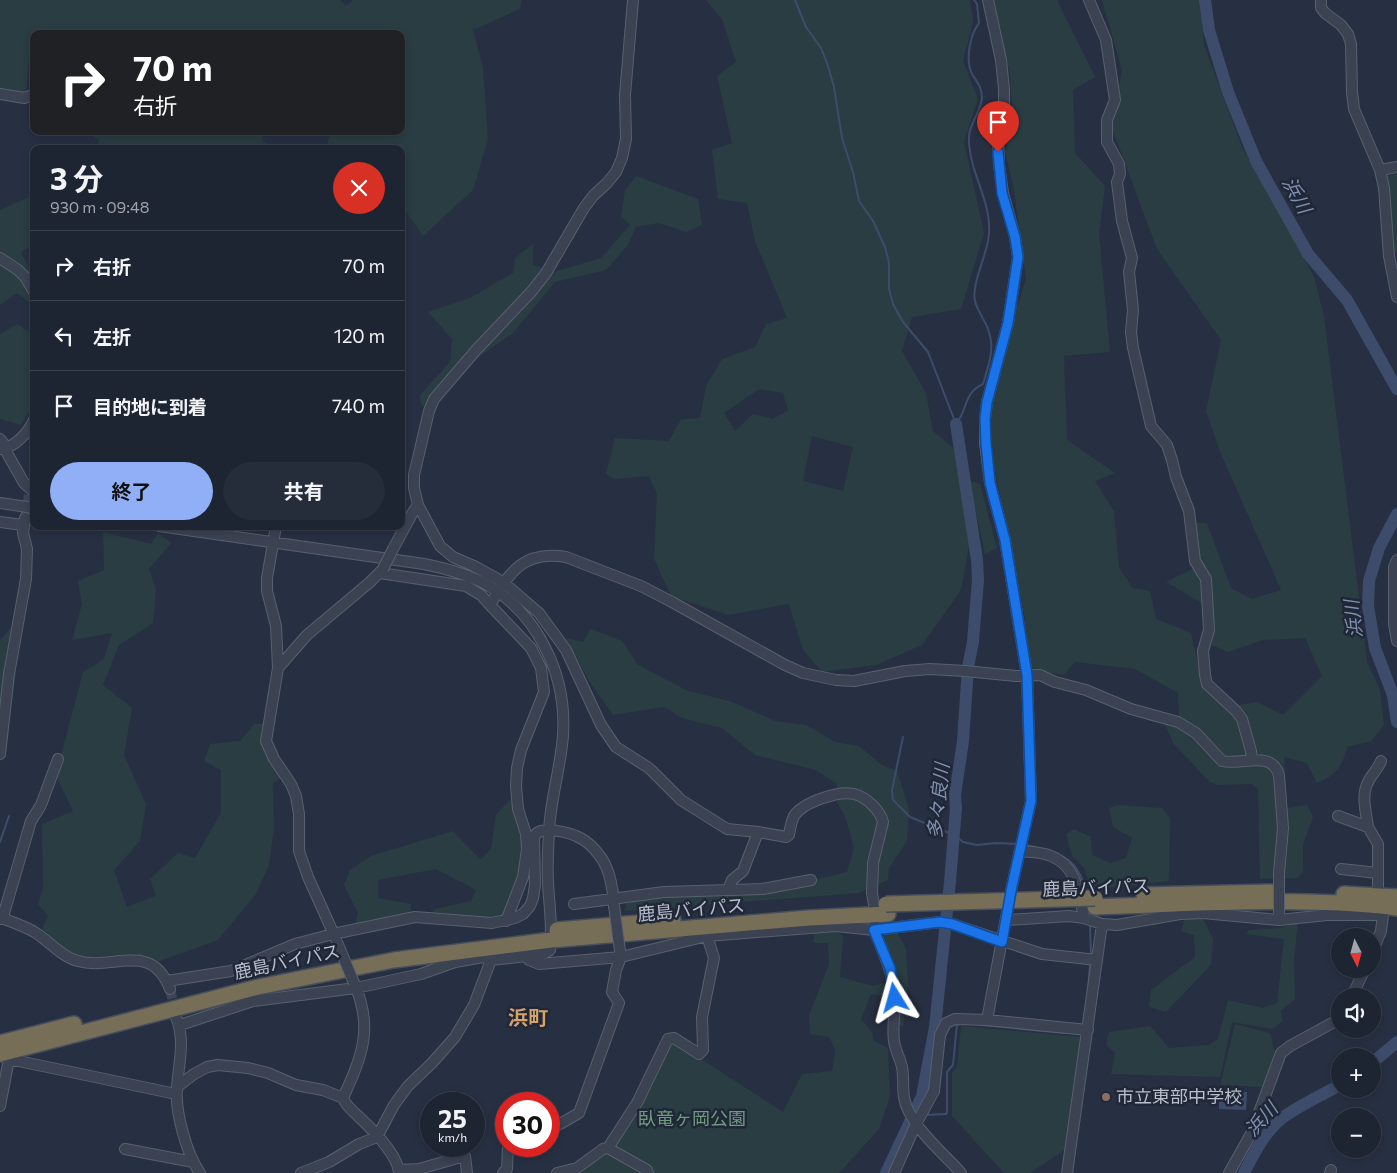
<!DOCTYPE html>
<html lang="ja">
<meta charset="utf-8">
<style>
body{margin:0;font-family:Commissioner,"Noto Sans JP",sans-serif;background:#252c3a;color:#f1f3f6;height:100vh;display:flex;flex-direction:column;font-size:19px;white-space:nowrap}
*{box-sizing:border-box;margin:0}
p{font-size:16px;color:#a0a4ac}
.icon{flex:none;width:28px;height:28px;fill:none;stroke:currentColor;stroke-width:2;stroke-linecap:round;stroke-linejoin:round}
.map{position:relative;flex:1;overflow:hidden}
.drawer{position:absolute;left:30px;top:145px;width:375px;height:385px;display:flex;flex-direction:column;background:#1d2432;border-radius:10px;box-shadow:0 2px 8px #0003,0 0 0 1px #3b414d}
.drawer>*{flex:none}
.hud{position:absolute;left:30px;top:30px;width:375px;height:105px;border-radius:10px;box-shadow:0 2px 8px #0003,0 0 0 1px #3b414d;background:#202124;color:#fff;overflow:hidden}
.needle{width:32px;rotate:174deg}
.tools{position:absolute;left:1331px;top:928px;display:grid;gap:10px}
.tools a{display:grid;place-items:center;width:50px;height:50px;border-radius:50%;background:#1d2432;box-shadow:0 2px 8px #0003,0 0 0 1px #3b414d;font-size:25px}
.speed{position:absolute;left:420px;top:1092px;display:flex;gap:10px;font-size:25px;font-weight:700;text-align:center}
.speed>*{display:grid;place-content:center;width:65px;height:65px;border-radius:50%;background:#1d2432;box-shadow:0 2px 8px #0003,0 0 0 1px #3b414d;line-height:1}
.speed small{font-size:12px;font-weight:400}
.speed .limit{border:8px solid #d22;background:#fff;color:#111}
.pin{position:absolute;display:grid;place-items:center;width:42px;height:42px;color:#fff;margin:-51px -21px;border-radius:50% 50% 50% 0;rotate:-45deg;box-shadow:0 0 5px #0007}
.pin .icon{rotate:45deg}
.me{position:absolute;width:55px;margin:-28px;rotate:352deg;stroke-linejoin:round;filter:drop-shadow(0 0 4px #0008)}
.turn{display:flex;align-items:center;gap:18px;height:105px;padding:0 20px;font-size:22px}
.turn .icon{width:65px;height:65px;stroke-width:2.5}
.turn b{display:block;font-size:35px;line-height:42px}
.round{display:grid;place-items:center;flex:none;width:52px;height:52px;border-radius:26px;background:#252c3a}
.summary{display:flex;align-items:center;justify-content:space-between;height:85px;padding:0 20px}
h1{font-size:30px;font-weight:700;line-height:38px}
.primary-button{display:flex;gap:10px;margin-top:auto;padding:10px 20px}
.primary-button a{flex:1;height:58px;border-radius:30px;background:#91aff7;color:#111;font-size:20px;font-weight:700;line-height:58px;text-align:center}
.primary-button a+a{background:#252c3a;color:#f1f3f6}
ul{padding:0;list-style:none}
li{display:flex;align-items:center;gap:15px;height:70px;padding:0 20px;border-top:1px solid #3b414d}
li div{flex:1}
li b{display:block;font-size:19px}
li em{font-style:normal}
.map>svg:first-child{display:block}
.green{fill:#293d43;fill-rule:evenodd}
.water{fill:#3d4c6a}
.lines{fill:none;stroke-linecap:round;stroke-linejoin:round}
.stream{stroke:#3d4c6a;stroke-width:2}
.river{stroke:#3d4c6a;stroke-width:12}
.minor-tunnel{stroke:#3d4557;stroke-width:10;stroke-dasharray:10 5;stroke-linecap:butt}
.minor-casing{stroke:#59606f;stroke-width:12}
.highway-casing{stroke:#464d5c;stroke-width:18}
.minor{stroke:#3b4252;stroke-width:10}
.highway{stroke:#776e58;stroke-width:15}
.minor-bridge-casing{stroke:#59606f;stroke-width:12;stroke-linecap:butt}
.highway-bridge-casing{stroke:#464d5c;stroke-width:18;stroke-linecap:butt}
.minor-bridge{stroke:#3b4252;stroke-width:10}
.highway-bridge{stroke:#776e58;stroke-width:15}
.route-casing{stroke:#114b97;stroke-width:12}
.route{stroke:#1a73e8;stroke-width:9}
.education-dot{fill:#8d6e63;stroke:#202737;stroke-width:2}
.labels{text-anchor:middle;stroke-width:5;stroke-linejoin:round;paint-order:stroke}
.street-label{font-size:18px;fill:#b8becb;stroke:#202737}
.poi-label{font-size:18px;fill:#b8becb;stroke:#202737;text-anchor:start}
.park-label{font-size:18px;fill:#6f9c7e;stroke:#202737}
.water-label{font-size:19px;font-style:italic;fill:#8091b2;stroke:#202737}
.quarter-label{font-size:20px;font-weight:bold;fill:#d5a269;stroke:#202737}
</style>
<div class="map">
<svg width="1397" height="1173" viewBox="0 0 1397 1173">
<rect width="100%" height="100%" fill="#273042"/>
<!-- green -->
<path class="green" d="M0,0H340L346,6L353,0H522L520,9L473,30L483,68L488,139L473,190L423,236L401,204V149H327L330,131H401V34H34V61L29,59L26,92L0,101Z
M706,0H970L973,22L963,61L978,99L964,141L984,233L961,309L912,317L902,351L926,393L933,431L957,451L969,546L961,590L922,645L876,665L822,672L803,650L789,604L728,615L671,596L654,559L657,494L649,476L614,479L606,474L615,438L669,441L681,419L700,418L706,386L722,359L755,347L766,324L787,318L755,241L747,203L718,199L712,150L732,143L717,76L736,62L722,19ZM759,389L783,393L788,410L773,419L753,414L735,431L724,413ZM812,436L853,447L843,491L803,481Z
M992,0H1057L1095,77L1073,90L1075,153L1105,186L1099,233L1110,352L1064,356L1067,440L1115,473L1095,481L1114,511L1119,568L1133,588L1150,591L1156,619L1191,633L1202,681L1228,707L1257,702L1283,715L1322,676L1305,638L1263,640L1228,652L1212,645L1202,603L1166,582L1200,565L1194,523H1207L1231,588L1252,599L1281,590L1221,454L1206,411L1221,340L1157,249L1112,128L1122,70L1102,0H1201L1204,45L1242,147L1314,277L1324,316L1367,662L1380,690L1384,725L1371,741L1347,747C1343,766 1335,776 1317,783L1307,763L1284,757L1287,808L1307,805L1313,817L1303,845V871L1298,878L1260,879L1258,789L1252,784L1218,785L1210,782L1173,743L1163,720L1179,717L1178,693L1135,669L1075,662L1064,675L1031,669L1024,613L985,422L1011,326L1026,279L1014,190L1005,152L1013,128L1010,74Z
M84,131H262L263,141L275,149H98L99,140Z
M1397,174V252L1393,253L1387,176Z
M636,176L698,199L702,225L686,232L659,223L636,227L628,245L606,270L555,282L513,333L467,365L436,405L428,408L421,404L420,395L450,362L452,339L428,312L470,298L513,273L515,258L533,244V265L554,272L601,258L630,225L621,216L625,190Z
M34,195V244L21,252L34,278V306L17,293L0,305V210Z
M17,324L31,333L34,341V403L21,425L0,419V334Z
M969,481L980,484L997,548L985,554Z
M103,532L151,544L158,533L171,543L149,569L156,590L153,623L119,645L103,685L132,708L124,755L146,804L140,841L114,870L127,907L156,896L150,879L178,853L195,858L221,813V770L204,761L210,744L240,741L254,724H266L262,745L281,777L273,784L274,828L269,865L256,894L218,940L157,962L134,953L90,958L69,952L42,930L48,916L38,904L43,887L42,824L73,811L56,775L83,672L104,659L112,633L72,640L82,604L78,581L104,570Z
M15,623L0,733V640Z
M591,629L622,641L638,665L688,691L730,701L775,721L806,725L835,742L859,746L880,764L897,771L909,809L907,841L889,868L888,880L859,893L625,911L627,901L664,889L783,887L847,872L854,848L846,819L837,802V784L816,770L755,755L722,728L682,718L664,707L613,715L589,681L566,638L583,642Z
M512,797L526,826L530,855L523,895L509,916L484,918L431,915L435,909L471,901L476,890L436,869L378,880V898L411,904L410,914L355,926L358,913L344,885L350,870L371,856L453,831L481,860L491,849L496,815Z
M1117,805L1162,808L1170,818L1169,881L1106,888L1091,887L1084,868L1072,856L1066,834L1074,829L1091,837L1092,855L1111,863L1126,858L1132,838L1113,827L1109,808Z
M1185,917L1203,919L1213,939L1211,965L1166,1012L1149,1007L1151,990L1195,957L1194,935L1181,931Z
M1298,922L1294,960L1295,999L1281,1011L1282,1022L1272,1029L1232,1022L1220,1077L1111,1074L1115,1053L1106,1045L1109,1032L1150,1026L1169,1048L1209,1045L1218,1039L1228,1000L1263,1008L1277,1003L1284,939L1246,934L1249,930L1280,928Z
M893,924L906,949L908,983L903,1026L896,1025L897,999L871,994L861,1019L872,1032L874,1041L888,1048L890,1096L879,1129L839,1173H583V1171L613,1146L669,1043L675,1042L783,1112L802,1074L832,1071L835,1050L829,1037L810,1034L809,1015L829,964L828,943H814V932L834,930L843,936L840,977L873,986L891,981L877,942L880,925Z
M1235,1024L1270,1033L1275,1053L1263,1087L1220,1085Z
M961,1026L1083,1037L1066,1149L1030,1173H1004L952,1116V1073L957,1066Z"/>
<!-- water -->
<path class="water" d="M1219,1091L1247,1092L1246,1110L1219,1109Z"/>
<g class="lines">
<!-- stream -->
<path class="stream" d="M795,0L806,27L821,48L827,63L834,87L842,138L853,172L859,201L873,221L885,247L889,263V289L893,304L903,322L928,352L956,424
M956,424C968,410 963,393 983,384C988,367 995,349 989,332C986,321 977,311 975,301C971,284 988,253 989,234C992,201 968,171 969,137C969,124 981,112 982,98C982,87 977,82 972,74C965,60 970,35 979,23L977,4L974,0
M903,737L892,790L893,800L910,817L954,835L963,842L977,845L996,843L1018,844
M0,842L9,816
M1025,845L1035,847
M1061,856C1075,862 1083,876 1085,891
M1087,903L1089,916
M1090,923L1091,956
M1088,991L1090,963
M981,1025L1064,1033
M924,1115L946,1114L947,1112V1072L953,1065L957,1024"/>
<!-- river -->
<path class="river" d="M1205,0L1209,30L1228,92L1256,161L1308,254L1347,300L1397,389
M1397,514L1379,548L1369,581L1368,606L1375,648L1393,695L1397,722
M1372,1063L1397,1042
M886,1173L922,1096L935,1027L950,882L956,808L955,795L963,741L968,667L973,642L978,580L977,560L956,424
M1244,1173C1254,1153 1266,1129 1285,1116C1302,1104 1322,1095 1340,1085"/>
<!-- minor-tunnel -->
<path class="minor-tunnel" d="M25,518L29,495
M170,989L176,1015"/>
<defs>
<path id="minor" d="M633,0L625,95L626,139L622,158L616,172L607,183L593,196L584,208L546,273L532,291L477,349L434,399L429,411L414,475V488L418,505L440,546L453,557L474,566L503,582L539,613L566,650L601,725L616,747L649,768L681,800L727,829L758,832L786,837L789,835C790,829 791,822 794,816C802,803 838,790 854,794C866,797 880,810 883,822L873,863L872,893L874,905
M1089,0L1106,40L1115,100L1107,120V142L1119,164L1120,174L1117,182L1122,221L1132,258L1129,272L1133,310L1131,332L1133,348L1151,426L1167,445L1172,460L1176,477L1189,511L1195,561L1206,579L1209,630L1203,651L1205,675L1207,684L1236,711L1242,719L1251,751L1252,760
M1321,0V8L1325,13L1341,25L1348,34L1351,44L1352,92L1354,109L1380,170L1384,188L1389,256L1397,297
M0,94L24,98L33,95
M1380,170L1397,167
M0,258L18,270L25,277L34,292
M0,439L7,448V453L24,483L34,492
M1,449C15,447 28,433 34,420
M0,503L34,508
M0,522L23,525
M159,526L424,564C444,568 463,573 482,582C537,611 567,674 563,735C561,767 550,800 549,832C548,849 547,866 548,882C549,904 553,928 550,950L545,953L527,956
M276,526L267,578V591L276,626L278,668L266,741L274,759L291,784L296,796L299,814V851L308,877L336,939
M393,549L413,512L418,505
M1397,560L1394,567V624L1397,641
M380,573L466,586L481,595L490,605C510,572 523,550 566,557L641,586L672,602L785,665L803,673L836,680L854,681L905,671L930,669L965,671L1016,676L1040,675L1055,682L1086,690L1131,709L1178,722L1196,733L1222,761C1241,766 1271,749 1279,775L1283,828L1279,873
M490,605L531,648L541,668L544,692L521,750L517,768L516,786L518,809L526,834L527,849L523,877L506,921
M278,668L307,635L369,583L383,569
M0,754L9,674L26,579L27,549L23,533L25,518
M1338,816L1368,827C1366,812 1361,795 1368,782C1372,774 1378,769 1381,761
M1368,827L1378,844V895L1384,907L1381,931L1372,953
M1020,851C1030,852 1042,852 1051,856C1077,866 1079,894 1084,918
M1341,869L1378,873
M728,890L732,880L743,871L758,832
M574,904L664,892L763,889L811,880
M0,919H4C15,923 27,927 36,933C50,942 62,957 78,961C112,971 151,940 170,989
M4,919V913L31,821L41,805L58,759
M1007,920L1069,916L1084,918L1102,924L1117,925L1180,914L1203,913L1279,920L1327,915H1383
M874,925V930C883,952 894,974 895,999C895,1013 892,1028 894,1041C895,1050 900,1058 902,1067C905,1083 900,1095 909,1112C921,1135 944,1154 961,1173
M167,981L231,971L295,944L333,934L415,917L492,923L515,918L523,914L530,906L533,898L535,885L534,838C538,823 572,833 582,839C589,843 594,848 599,855C610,868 613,889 614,906
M1352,996L1365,969
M176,1017C186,1041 178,1065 177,1089C175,1112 187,1155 200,1173
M987,1020L1012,886L1031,801L1027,675L1005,540L990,483L985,443V419L987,402L1008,323L1018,257L1015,237L1003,193L999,165L998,139L1004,115V89L1001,60L988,0
M180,1025L253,1001L356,988L421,974L455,962L483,957L491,960L527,956L529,960L539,964L621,957L707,936L836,926L874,930L940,922L952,924L1042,954L1097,960
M9,1059L176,1094
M177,1087L194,1074L207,1067L218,1065L248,1068L268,1073L296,1085L323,1090L343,1098C346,1106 352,1110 358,1116C371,1128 398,1155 399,1173
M343,1098C362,1056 374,1028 354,983
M0,1106L9,1059L8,1055
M549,1124H560L579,1113L619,1003L612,992L616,970L621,957L620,953
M608,1148L647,1170L648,1173
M125,1149L193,1162
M399,1170L419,1169L465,1156L467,1173
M301,1173L329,1162L359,1144L377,1137L394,1105L408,1086L432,1063L455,1037L474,1005L491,960
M503,1173L507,1169L508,1146
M557,1173L577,1168L603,1149L608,1148L637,1103L668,1039L674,1038L699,1054L703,1050L702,1017L714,958L707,936
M894,1173L916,1124L934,1091L940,1035L946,1023L955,1019L987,1020L1088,1030
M1067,1173L1102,924
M1229,1173L1251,1134L1281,1053L1290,1046L1336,1021L1340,1017
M1330,1173L1331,1170"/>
<path id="highway" d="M1344,894L1397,897
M1144,895L1276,892
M1095,907C1196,904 1297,896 1397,908
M557,930L673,920
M0,1043L74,1024
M0,1054L258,987L394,960L551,940L809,918L888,914"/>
</defs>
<!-- minor casing -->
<use href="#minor" class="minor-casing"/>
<!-- highway casing -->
<use href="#highway" class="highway-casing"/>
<!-- minor -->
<use href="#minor" class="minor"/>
<!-- highway -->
<use href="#highway" class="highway"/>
<defs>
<path id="minor-bridge" d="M383,569L393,549
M614,906L620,951
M1279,913V873
M337,942L354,983"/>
<path id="highway-bridge" d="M886,904L1095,898"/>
</defs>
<!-- minor-bridge casing -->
<use href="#minor-bridge" class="minor-bridge-casing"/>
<!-- highway-bridge casing -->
<use href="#highway-bridge" class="highway-bridge-casing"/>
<!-- minor-bridge -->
<use href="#minor-bridge" class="minor-bridge"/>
<!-- highway-bridge -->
<use href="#highway-bridge" class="highway-bridge"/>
</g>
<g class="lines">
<defs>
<path id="route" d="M895,998L890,968L874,930L940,922L952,924L1002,942L1012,886L1031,801L1027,675L1005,540L990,483L986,443L985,419L987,402L1008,323L1018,257L1015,237L1002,193L998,152"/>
</defs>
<!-- route casing -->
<use href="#route" class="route-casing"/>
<!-- route -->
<use href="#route" class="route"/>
</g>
<!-- markers -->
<circle class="education-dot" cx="1106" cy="1097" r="5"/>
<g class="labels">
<!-- street labels -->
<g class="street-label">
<text transform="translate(1096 888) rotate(-2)" y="6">鹿島バイパス</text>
<text transform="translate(691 910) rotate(-5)" y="6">鹿島バイパス</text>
<text transform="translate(287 962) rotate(-12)" y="6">鹿島バイパス</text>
</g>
<!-- poi labels -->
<g class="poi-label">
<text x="1116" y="1103">市立東部中学校</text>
</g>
<!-- park labels -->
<g class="park-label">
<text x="692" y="1125">臥竜ヶ岡公園</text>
</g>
<!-- water labels -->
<g class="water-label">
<text transform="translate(1297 195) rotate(61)" y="7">浜川</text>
<text transform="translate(1353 619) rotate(-96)" y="7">浜川</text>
<text transform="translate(938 801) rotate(-84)" y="7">多々良川</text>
<text transform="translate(1261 1119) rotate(-48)" y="7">浜川</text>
</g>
<!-- quarter labels -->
<g class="quarter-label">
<text x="528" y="1025">浜町</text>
</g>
</g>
</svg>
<div class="tools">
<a><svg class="needle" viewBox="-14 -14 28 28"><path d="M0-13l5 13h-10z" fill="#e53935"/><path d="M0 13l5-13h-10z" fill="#a0a4ac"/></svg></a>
<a><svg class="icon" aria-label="sound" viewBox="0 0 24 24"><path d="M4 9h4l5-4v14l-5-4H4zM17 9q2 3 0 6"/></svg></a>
<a>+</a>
<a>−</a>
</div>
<div class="speed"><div>25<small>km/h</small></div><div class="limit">30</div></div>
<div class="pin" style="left:998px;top:152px;background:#d93025"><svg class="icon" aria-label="arrive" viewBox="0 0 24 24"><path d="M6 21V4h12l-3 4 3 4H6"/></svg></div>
<svg class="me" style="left:895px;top:998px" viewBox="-20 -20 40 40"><path d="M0-17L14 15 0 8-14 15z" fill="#1a73e8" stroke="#fff" stroke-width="4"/></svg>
<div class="hud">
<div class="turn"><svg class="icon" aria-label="right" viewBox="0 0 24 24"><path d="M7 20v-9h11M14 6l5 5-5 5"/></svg><div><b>70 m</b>右折</div></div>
</div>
<section class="drawer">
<div class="summary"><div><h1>3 分</h1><p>930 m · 09:48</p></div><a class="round" style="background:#d93025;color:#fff"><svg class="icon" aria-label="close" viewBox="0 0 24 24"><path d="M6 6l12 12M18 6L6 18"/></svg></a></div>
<ul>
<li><svg class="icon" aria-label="right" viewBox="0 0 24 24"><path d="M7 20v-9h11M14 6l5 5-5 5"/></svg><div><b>右折</b></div><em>70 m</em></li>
<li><svg class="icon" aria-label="left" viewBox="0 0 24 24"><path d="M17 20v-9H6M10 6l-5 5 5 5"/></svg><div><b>左折</b></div><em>120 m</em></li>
<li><svg class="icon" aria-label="arrive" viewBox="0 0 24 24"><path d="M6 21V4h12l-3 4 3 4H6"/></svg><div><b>目的地に到着</b></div><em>740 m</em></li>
</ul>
<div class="primary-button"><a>終了</a><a>共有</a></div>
</section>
</div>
